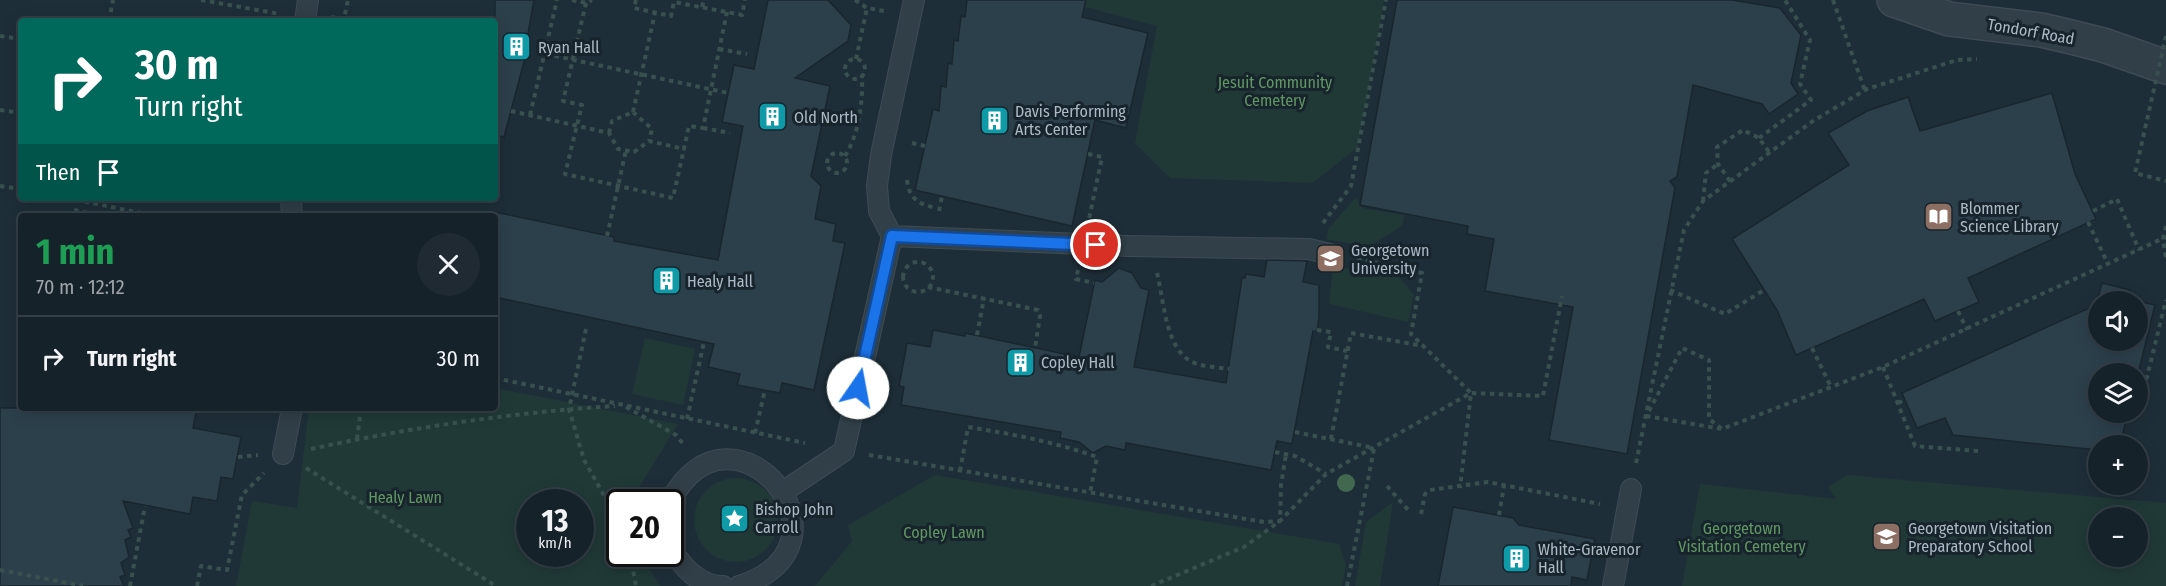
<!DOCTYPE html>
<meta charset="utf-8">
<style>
body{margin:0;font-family:"Fira Sans Condensed",sans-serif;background:#1f2a32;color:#f1f3f6;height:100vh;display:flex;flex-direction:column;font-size:22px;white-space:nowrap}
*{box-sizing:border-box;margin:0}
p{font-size:20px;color:#9ea4a8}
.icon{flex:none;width:33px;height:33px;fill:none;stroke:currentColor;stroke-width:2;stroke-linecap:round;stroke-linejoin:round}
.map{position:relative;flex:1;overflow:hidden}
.panel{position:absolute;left:18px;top:213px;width:480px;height:198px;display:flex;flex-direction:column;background:#16222a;border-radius:6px;box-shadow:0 3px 15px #0003,0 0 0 2px #353f47}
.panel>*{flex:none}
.hud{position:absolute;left:18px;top:18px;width:480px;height:183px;border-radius:6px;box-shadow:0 3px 15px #0003,0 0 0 2px #353f47;background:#00695c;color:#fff;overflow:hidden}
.buttons{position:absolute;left:2088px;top:291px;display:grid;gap:12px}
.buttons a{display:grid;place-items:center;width:60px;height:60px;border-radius:50%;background:#16222a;box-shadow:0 3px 15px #0003,0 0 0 2px #353f47;font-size:30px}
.speed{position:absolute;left:516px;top:489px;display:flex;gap:12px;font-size:30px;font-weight:700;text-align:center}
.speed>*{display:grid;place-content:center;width:78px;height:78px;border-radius:50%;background:#16222a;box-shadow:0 3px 15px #0003,0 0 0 2px #353f47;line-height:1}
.speed small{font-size:15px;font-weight:400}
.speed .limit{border:3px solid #111;border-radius:9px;background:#fff;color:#111}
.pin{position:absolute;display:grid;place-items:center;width:51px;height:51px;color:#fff;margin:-26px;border:3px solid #fff;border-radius:50%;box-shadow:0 2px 6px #0007}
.me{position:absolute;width:66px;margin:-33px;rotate:12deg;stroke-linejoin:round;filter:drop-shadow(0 0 4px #0008)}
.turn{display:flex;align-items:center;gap:21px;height:126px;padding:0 18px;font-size:27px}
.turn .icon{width:78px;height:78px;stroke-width:2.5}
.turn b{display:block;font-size:42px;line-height:51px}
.then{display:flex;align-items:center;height:57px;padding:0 18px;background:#0003;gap:12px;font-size:22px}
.round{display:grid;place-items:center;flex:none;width:63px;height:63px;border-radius:32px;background:#1f2a32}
.summary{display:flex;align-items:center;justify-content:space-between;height:102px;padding:0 18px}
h1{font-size:36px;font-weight:700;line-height:45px;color:#1e9e55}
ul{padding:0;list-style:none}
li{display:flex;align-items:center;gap:18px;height:84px;padding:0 18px;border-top:2px solid #353f47}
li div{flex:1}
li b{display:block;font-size:22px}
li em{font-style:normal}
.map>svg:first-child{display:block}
.green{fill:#203937;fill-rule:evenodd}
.building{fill:#2c404c;stroke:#19262e;stroke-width:1.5;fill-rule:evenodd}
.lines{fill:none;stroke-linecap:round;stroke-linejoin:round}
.lane-casing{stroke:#3e4b55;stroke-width:22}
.street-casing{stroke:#3e4b55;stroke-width:36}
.path{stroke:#38514f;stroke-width:4;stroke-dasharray:4.5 4.5;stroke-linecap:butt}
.lane{stroke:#313f48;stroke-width:20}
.street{stroke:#313f48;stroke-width:33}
.path-bridge{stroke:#38514f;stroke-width:4;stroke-dasharray:4.5 4.5;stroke-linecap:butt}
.tree{fill:#436850}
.route-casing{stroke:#114b97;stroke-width:15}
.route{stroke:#1a73e8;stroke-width:10}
.labels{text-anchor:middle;stroke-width:6;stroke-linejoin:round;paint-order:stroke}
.street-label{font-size:16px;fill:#abbac5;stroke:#17242c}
.poi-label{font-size:16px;fill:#abbac5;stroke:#17242c;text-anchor:start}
.park-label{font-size:16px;fill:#619764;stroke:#17242c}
</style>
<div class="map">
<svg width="2166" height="586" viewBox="0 0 2166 586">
<rect width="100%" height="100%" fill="#1e2e38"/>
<!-- green -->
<path class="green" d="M1086,0H1384L1358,147L1313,183L1170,178L1135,143L1157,26L1085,7Z
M1356,197L1362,208L1404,215L1402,226L1368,247L1326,239L1329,228Z
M1333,266L1400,278L1414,295L1408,322L1329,304Z
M645,338L695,349L683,405L632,394Z
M495,388L678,424L637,491L638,502H620V554H641L660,586H236L252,501L297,508L309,408H495ZM530,502H580V554H530Z
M935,475L1339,544L1346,565L1342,586H815L852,541L848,525Z
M1847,475L2166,503V586H1682L1700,484L1836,499L1828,487ZM2098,518H2138V556H2098Z
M694 520a42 42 0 1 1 84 0a42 42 0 1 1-84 0Z
M1393,502L1380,586H1355L1366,522Z"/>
<!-- building -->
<path class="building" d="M495,0H534L527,39H530L504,137L495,135Z
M768,0H828L851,25L848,41L795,78L830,86L811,176L821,186L815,219L836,224L833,241L845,243L814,390L782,383L780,393L737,385L740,374L708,367L714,344L495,297V212L614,237V241L718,260L743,126L722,122L734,65L754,69Z
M967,0H1086L1082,17L1148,33L1126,128L1095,120L1072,226L915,190L933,109L939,111L941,86L946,87L948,63L952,64L954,40L958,41L961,16L965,17Z
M1397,0H1732L1780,8L1801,35L1791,83L1798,94L1769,114L1762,104L1693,85L1677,177L1670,181L1675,188L1627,454L1549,440L1573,307L1485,291L1494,239L1467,234L1468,226L1360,205Z
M2052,93L2075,174L2096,219L1968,278L1979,302L1935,321L1924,299L1796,355L1777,310L1732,239L1849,165L1828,133L1867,111L1908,97L1920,131Z
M1267,260L1307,261L1303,282L1319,285V317L1317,332L1313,331L1292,444L1277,441L1271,470L1126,443L1125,450L1106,446L1093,453L1079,442L1060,438L1061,432L901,405L904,387L899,386L907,343L930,347L933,330L965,336V333L1079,357L1095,280L1102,282L1119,268L1132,273L1141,288L1149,290L1134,367L1226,383L1242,278H1245L1246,274L1264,277Z
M2102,283L2130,290L2128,299L2155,305L2138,374H2098V412H2128L2120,446H2098V450L1953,435L1945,418L1917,428L1902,393L2096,305ZM2098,302H2138V340H2098Z
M0,408H197L193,428L241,437L233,479L221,477L217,501L193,497L190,514L123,501L133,528L128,530L131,537L125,540L129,557L121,563L125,575L120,577L124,586H0Z
M1453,507L1513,518L1519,525L1595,539L1587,580L1572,577L1571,586H1438Z"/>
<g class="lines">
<defs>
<path id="lane" d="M305,21L308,0
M291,198L292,216
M892,236L1129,246L1309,249L1330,254
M283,454L292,408
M784,491L844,451L892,236L879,211L877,186L881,155L914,0
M670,502C732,383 868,546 739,586
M670,547C682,566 698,586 723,586
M1613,586L1631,489"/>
<path id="street" d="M1894,0L1949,19L2041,30L2067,36L2103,45L2166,67"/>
</defs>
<!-- lane casing -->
<use href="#lane" class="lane-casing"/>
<!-- street casing -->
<use href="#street" class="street-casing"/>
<!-- path -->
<path class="path" d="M201,0L280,14
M572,0L586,3L592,0
M636,0L634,8L671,16L674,2L742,15L745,0
M855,0L867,8L884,11
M1833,0L1865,91
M586,3L563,101L582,105L565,174L673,198L689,126L703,128L727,12
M702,7L704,0
M331,17L344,19L348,0
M109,21L113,0
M0,36L21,39
M719,49L747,54
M537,52L728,93
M856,59L867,8
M845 69a10 10 0 1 1 20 0a10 10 0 1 1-20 0Z
M0,110L21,113
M511,111L609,133L618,149L634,152L649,141L684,149
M633,112L655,13
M633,112L652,129L649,141
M825,112L857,118
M530,115L557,0
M703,128L730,133
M609,133L612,121L633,112
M1759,138L1811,100L1800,84L1810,40L1785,0
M912,143L925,146
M827 163a10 10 0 1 1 20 0a10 10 0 1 1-20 0Z
M1088,154L1102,157L1089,219
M845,156C859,134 863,102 862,76
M907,180C909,199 920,205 937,208
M1730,181L1718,164L1717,147L1743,130L1759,138L1769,152
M0,186L21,189
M67,198L156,216
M1703,201L1706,173L1718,164
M74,210L102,216
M939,211L942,196
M2093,211L2117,199L2139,250
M2088,222L2108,264
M1323,223L1351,186L1386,0
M2166,226L2163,239L2166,259
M607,236L626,150
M1357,259L1422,273L1411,334L1471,393L1460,488
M903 277a15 15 0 1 1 30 0a15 15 0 1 1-30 0Z
M1078,270L1076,279L1094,283
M1157,273C1164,300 1165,348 1192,362C1203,367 1217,367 1229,369
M928,287L1038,310L1040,316L1035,348
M1670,290L1725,314L1764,290
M1958,311L1967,330
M586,329L569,409L584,460L620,524
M1317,330L1331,332L1328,347L1347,351
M977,335L984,298
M1812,348L1831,387
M1883,367L1915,446L1978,451
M495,378L805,443
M2142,397L2166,300
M1898,403L1905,400
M626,407L676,435L684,445
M1649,411L1682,348L1709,360V419L1722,429
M1646,416L1722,429L1883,367L2166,237
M687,419L704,342
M1295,432L1374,448
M755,433L765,390
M357,439L361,408
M1331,439L1351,333L1423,346
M311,449C408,428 516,412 615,406
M1275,452L1295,456L1326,474
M869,455L1264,522L1280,521L1281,485L1286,454
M238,457L258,455
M1636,463L1684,230L1703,201L1813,121L1867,89L1957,60L1977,59
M306,468L496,586
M960,471L968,427C1012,434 1055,442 1097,457L1090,493
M1387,486L1409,511
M1421,514L1425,494L1430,490L1488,482L1600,504
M1499,515L1504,486
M630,554L636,586
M0,570L83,586
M130,586L145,506
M197,586L201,566L227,570L242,495L264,473
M1151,586L1244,547L1280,521L1326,474L1471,393L1543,396L1562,296
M1347,586L1374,449"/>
<!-- lane -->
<use href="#lane" class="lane"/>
<!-- street -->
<use href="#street" class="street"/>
<!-- path-bridge -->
<path class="path-bridge" d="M2166,36L2135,173L2166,181"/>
</g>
<!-- trees -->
<circle class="tree" cx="1346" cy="483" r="9"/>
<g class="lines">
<defs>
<path id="route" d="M858,388L892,236L1096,245"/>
</defs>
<!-- route casing -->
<use href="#route" class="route-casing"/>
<!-- route -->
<use href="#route" class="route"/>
</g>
<!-- icons -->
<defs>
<symbol id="building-square" viewBox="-11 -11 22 22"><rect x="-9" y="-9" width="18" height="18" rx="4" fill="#0f9aa8" stroke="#17242c"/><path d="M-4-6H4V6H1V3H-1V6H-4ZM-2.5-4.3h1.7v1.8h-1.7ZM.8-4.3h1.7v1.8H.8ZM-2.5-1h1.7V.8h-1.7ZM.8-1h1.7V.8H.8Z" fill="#fff"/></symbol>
<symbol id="library-square" viewBox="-11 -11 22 22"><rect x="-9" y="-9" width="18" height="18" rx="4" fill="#8d6e63" stroke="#17242c"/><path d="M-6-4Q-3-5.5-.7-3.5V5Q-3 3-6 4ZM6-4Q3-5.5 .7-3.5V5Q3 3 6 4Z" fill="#fff"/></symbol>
<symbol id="university-square" viewBox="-11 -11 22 22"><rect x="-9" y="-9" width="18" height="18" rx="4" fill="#8d6e63" stroke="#17242c"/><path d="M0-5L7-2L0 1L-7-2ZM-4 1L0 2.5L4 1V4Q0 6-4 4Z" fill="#fff"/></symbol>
<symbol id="sight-square" viewBox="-11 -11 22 22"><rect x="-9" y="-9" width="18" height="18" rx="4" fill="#0f9aa8" stroke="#17242c"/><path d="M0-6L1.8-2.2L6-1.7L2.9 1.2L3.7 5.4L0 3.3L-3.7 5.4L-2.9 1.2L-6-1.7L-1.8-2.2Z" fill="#fff"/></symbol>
<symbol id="school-square" viewBox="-11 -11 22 22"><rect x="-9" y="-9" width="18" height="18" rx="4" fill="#8d6e63" stroke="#17242c"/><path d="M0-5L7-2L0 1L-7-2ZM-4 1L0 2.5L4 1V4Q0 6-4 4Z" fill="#fff"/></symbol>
</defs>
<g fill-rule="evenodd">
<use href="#building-square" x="500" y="30" width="33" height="33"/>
<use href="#building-square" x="756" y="100" width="33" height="33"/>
<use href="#building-square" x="978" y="104" width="33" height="33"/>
<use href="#library-square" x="1922" y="200" width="33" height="33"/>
<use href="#university-square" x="1314" y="242" width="33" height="33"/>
<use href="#building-square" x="650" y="264" width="33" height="33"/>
<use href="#building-square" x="1004" y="346" width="33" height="33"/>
<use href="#sight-square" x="718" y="502" width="33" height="33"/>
<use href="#school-square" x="1870" y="520" width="33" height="33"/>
<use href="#building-square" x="1500" y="542" width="33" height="33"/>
</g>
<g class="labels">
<!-- street labels -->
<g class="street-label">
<text transform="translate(2031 31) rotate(10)" y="6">Tondorf Road</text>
</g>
<!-- poi labels -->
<g class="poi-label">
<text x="538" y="53">Ryan Hall</text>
<text x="1015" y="117">Davis Performing<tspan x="1015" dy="18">Arts Center</tspan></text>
<text x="794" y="123">Old North</text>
<text x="1960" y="214">Blommer<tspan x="1960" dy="18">Science Library</tspan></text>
<text x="1351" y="256">Georgetown<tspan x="1351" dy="18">University</tspan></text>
<text x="687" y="287">Healy Hall</text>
<text x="1041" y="368">Copley Hall</text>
<text x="755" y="515">Bishop John<tspan x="755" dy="18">Carroll</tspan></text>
<text x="1908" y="534">Georgetown Visitation<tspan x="1908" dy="18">Preparatory School</tspan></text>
<text x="1538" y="555">White-Gravenor<tspan x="1538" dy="18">Hall</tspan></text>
</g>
<!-- park labels -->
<g class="park-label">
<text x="1275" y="88">Jesuit Community<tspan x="1275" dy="18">Cemetery</tspan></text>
<text x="405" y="503">Healy Lawn</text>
<text x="1742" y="534">Georgetown<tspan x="1742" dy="18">Visitation Cemetery</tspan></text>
<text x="944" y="538">Copley Lawn</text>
</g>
</g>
</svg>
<div class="buttons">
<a><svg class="icon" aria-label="sound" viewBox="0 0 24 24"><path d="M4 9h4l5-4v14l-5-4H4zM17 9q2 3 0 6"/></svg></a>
<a><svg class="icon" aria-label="layers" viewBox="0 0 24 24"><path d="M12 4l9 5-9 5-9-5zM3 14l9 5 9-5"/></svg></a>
<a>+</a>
<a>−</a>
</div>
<div class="speed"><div>13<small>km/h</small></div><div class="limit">20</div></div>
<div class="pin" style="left:1096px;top:245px;background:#d93025"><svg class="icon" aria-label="arrive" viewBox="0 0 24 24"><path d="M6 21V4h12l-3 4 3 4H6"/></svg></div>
<svg class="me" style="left:858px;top:388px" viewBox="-20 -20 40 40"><circle r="19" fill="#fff"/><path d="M0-13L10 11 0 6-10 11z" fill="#1a73e8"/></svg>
<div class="hud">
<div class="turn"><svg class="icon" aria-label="right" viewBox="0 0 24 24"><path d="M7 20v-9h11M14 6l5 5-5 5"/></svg><div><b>30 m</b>Turn right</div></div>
<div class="then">Then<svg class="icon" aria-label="arrive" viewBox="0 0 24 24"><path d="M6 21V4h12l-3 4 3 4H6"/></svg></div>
</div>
<section class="panel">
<div class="summary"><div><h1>1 min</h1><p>70 m · 12:12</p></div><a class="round"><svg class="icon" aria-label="close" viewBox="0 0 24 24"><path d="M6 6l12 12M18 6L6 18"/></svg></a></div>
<ul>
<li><svg class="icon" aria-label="right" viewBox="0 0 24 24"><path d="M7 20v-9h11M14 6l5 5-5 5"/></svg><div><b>Turn right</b></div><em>30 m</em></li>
</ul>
</section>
</div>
